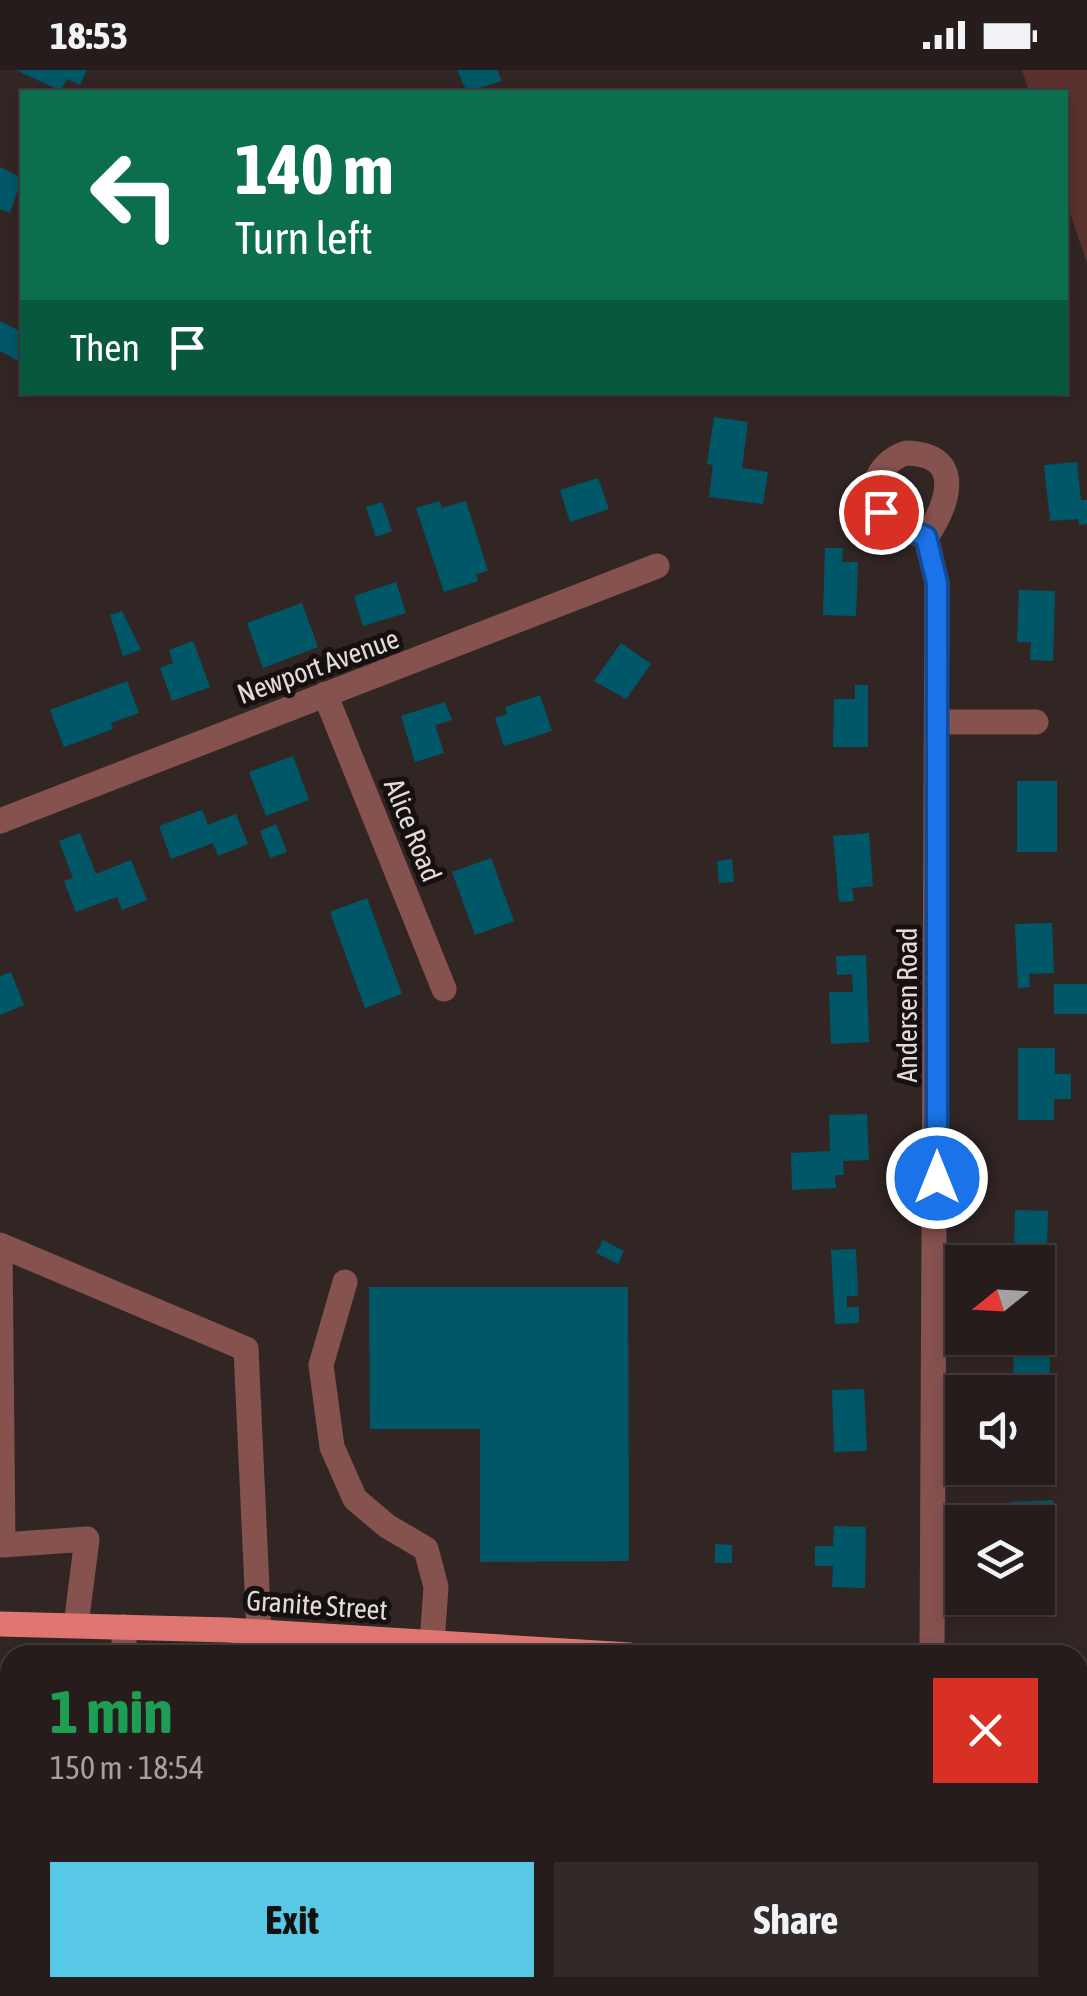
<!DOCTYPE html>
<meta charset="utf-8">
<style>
body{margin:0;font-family:"Asap Condensed",sans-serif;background:#322929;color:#f1f3f6;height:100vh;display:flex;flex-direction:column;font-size:38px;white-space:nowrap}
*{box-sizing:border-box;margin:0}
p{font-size:32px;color:#a4a1a3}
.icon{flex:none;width:55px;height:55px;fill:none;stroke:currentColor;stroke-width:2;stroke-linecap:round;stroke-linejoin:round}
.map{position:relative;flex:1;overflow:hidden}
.details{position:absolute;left:0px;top:1575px;width:1088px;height:352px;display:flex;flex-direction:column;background:#261c1c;border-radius:30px 30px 0 0;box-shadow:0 5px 15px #0003,0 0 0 2px #423a3b}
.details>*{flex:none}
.top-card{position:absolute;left:20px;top:20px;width:1048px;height:305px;border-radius:0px;box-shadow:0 5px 15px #0003,0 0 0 2px #423a3b;background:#0b6e4f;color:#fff;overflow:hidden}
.needle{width:65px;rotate:252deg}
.tools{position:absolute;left:945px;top:1175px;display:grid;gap:20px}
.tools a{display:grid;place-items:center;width:110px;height:110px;border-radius:0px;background:#261c1c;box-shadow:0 5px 15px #0003,0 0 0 2px #423a3b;font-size:50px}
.pin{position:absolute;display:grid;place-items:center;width:85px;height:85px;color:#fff;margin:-42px;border:5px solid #fff;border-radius:50%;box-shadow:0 2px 10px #0007}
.me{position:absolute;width:110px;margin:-55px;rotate:0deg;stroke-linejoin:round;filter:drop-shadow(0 0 8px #0008)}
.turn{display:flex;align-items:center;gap:35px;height:210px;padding:0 50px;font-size:45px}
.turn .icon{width:130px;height:130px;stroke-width:2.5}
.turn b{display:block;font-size:70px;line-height:85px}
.then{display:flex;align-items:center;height:95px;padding:0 50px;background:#0003;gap:20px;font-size:38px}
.round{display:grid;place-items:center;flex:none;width:105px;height:105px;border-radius:0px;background:#322929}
.head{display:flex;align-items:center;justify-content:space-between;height:170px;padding:0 50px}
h1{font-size:60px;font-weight:700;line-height:75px;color:#1e9e55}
.cta{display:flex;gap:20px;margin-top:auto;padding:20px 50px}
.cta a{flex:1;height:115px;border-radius:0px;background:#58c9e4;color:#111;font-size:40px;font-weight:700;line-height:115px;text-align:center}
.cta a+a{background:#322929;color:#f1f3f6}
.status{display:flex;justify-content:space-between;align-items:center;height:70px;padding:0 50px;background:#261c1c;direction:ltr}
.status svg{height:28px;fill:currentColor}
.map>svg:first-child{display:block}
.green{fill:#5a312f}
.building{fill:#005768}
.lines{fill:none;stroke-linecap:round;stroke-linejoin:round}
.minor{stroke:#85524e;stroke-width:25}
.major{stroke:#df7671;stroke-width:25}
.route-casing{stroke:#114b97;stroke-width:25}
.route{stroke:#1a73e8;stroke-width:18}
.labels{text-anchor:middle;stroke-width:10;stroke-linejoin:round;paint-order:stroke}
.street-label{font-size:28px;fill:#e3dbda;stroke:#161010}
</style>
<div class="status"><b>18:53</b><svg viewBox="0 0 49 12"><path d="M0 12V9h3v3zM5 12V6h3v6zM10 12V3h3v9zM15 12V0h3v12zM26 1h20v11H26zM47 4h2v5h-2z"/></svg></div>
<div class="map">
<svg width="1087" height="1926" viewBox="0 0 1087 1926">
<rect width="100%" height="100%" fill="#322625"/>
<!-- green -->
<path class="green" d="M1022,0H1087V193L1065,128V22H1029Z"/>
<!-- building -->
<path class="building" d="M16,0H87L80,15L67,9L61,21Z
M457,0H497L502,11L467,22Z
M0,97L22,108L10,143L0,139Z
M0,251L22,262V293L0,281Z
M714,347L748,352L742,398L768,402L763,434L709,427L713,395L707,394Z
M1077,392L1081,430H1087V454L1079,455L1078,449L1050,451L1044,395Z
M598,408L609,439L570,452L560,420Z
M439,431L442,438L466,431L488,501L476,504L478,511L444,522L416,438Z
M382,432L392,461L376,467L366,437Z
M825,478H843L842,492H858L856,546L823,545Z
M396,512L406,543L363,556L354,526Z
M1019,520L1055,521L1053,591L1030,590L1031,572H1017Z
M302,533L318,577L263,598L247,553Z
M122,541L141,580L123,586L110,545Z
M193,571L210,617L172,631L160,598L173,593L169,580Z
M621,573L651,594L626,629L594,611Z
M127,611L139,643L111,653L113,659L64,677L50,640Z
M855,615H868V677H833L834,629H855Z
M540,625L552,661L504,676L495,648L507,644L505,637Z
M445,632L452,650L435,655L444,683L415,692L401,646Z
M293,686L309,730L266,746L249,702Z
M1017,711H1057V782H1017Z
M202,740L208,755L236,744L248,774L218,786L213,773L171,789L159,756Z
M276,754L287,782L270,788L260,761Z
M80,763L96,804L131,790L147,830L122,840L117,827L76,842L64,811L73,808L59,771Z
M869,763L873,816L852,818L854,831L839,832L833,766Z
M491,788L514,851L475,865L452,802Z
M732,789L734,812L719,813L717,791Z
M367,828L402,924L365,938L330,842Z
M1052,853L1054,903L1029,904L1030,917L1018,918L1015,854Z
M866,885L869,972L831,974L829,922H853L852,904L837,905L836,886Z
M11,902L24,935L0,945V906Z
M1054,914H1087V944H1054Z
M1018,978H1055V1004H1071V1029H1054V1050H1018Z
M867,1044L869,1090L843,1091L844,1105H835L836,1118L792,1120L791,1083L830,1081L829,1045Z
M1015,1140L1048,1141L1046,1217H1038V1192H1014Z
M603,1170L624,1181L618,1194L596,1183Z
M856,1179L858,1226H847V1237H859V1253L835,1254L831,1180Z
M369,1217H628L629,1491L480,1492V1359H370Z
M1014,1276L1050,1277L1049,1337H1038V1322H1013Z
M864,1319L867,1381L834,1382L832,1320Z
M1053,1430L1056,1519L1038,1520V1452H1010V1432Z
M834,1456L866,1457L865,1518L832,1517L833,1496H815V1476H833Z
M715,1474L732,1475V1493H715Z
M1087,1774V1811H1078V1775Z"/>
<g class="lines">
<!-- minor -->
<path class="minor" d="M906,383C966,384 948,435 926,467C914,462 900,459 890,451C861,428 876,393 906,383Z
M926,467L937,513L932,1585
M325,624L444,919
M937,652H1036
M0,751L657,496
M345,1212L321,1295L332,1377L355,1429L387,1456L426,1479L436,1517L432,1573
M76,1555L87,1469L3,1475L0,1175L246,1279L259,1562
M124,1585V1557
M0,1835L10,1834
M0,1917L10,1916
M155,1918V1926
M662,1918L663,1926
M1033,1918L1034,1926
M384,1926L385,1918"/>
<!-- major -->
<path class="major" d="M0,1554L228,1560L630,1585
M1078,1616L1087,1617"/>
</g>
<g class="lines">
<defs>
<path id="route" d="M881,442L891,452L926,467L937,513V1108"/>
</defs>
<!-- route casing -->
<use href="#route" class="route-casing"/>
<!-- route -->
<use href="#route" class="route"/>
</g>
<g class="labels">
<!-- street labels -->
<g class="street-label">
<text transform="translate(318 596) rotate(-20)" y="10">Newport Avenue</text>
<text transform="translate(413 760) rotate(68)" y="10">Alice Road</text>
<text transform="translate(907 935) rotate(-90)" y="10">Andersen Road</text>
<text transform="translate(317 1535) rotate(4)" y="10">Granite Street</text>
</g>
</g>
</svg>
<div class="tools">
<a><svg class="needle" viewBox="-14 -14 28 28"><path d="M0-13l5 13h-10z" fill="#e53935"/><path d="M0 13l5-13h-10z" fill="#a4a1a3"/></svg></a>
<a><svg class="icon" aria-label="sound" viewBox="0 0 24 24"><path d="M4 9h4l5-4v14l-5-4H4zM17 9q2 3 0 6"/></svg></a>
<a><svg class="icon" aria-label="layers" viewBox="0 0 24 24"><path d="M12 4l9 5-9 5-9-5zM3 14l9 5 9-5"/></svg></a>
</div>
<div class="pin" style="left:881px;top:442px;background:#d93025"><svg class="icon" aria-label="arrive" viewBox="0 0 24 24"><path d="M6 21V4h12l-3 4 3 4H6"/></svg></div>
<svg class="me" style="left:937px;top:1108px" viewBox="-20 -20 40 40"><circle r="17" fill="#1a73e8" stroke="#fff" stroke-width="3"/><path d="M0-11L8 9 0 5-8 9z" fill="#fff"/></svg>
<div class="top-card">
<div class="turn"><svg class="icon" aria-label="left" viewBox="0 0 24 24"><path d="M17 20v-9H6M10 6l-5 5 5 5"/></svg><div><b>140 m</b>Turn left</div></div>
<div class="then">Then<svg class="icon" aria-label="arrive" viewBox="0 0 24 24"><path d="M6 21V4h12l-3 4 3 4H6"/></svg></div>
</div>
<section class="details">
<div class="head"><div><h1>1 min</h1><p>150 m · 18:54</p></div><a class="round" style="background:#d93025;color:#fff"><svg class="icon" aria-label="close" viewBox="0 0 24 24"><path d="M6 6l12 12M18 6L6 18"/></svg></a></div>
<div class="cta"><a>Exit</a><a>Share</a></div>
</section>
</div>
